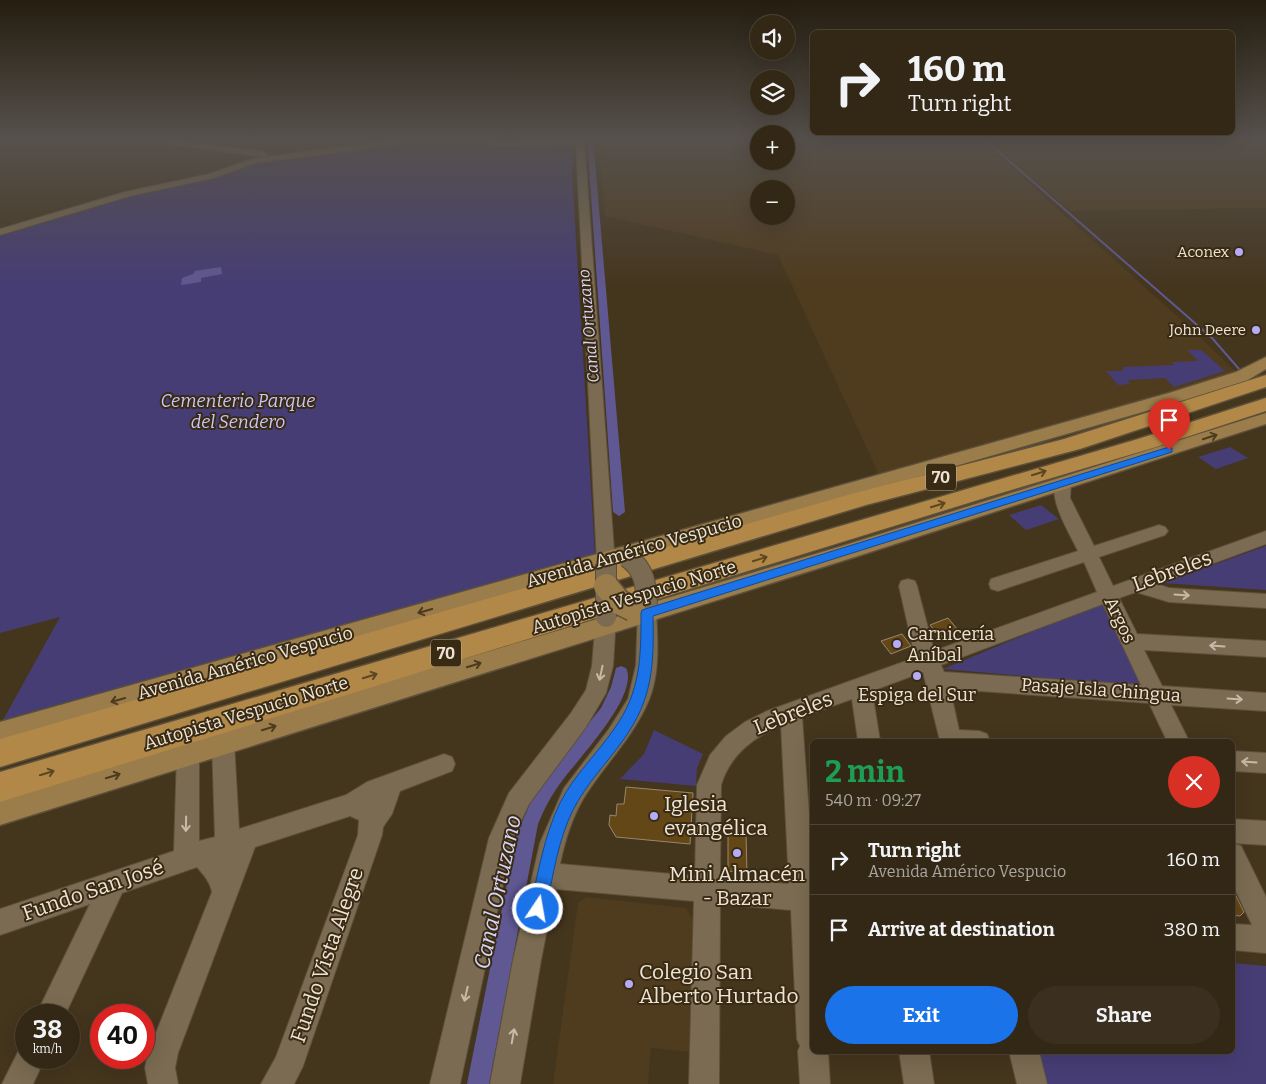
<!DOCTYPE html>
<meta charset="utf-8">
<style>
body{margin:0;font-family:Bitter,serif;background:#3b301f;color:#f1f3f6;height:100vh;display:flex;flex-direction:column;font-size:19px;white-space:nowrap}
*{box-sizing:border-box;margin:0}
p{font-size:16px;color:#a9a6a1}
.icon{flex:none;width:28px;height:28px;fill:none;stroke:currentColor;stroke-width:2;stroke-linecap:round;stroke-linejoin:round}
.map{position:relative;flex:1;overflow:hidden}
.details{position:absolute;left:810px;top:739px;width:425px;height:315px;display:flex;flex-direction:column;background:#332816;border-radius:8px;box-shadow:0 5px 20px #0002,0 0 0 1px #4e4435}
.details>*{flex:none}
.top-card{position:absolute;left:810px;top:30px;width:425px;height:105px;border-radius:8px;box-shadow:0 5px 20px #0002,0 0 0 1px #4e4435;background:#332816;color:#f1f3f6;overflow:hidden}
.buttons{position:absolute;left:750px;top:15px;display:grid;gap:10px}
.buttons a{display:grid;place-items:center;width:45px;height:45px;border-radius:50%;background:#332816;box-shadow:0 5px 20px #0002,0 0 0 1px #4e4435;font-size:25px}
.speed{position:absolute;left:15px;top:1004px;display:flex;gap:10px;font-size:25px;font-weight:700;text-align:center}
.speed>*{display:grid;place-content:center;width:65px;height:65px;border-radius:50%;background:#332816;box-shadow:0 5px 20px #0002,0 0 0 1px #4e4435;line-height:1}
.speed small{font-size:12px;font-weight:400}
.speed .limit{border:8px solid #d22;background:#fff;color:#111}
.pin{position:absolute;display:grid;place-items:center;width:42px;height:42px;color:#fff;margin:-51px -21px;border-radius:50% 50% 50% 0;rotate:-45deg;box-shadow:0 0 5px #0007}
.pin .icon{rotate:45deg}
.me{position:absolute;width:55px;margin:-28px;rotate:12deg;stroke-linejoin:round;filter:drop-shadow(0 0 4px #0008)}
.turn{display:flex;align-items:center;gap:18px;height:105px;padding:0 15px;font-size:22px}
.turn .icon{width:65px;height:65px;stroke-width:2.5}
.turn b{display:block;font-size:35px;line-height:42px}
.round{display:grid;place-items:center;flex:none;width:52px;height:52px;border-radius:26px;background:#3b301f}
.head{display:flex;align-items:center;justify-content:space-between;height:85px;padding:0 15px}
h1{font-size:30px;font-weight:700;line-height:38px;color:#1e9e55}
.cta{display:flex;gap:10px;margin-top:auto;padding:10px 15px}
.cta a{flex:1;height:58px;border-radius:30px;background:#1a73e8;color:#fff;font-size:20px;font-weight:700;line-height:58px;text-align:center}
.cta a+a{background:#3b301f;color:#f1f3f6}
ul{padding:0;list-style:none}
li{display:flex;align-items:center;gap:15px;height:70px;padding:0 15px;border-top:1px solid #4e4435}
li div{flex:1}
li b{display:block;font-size:19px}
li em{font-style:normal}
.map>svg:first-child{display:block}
.built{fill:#4f3b1d;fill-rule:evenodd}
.green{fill:#463d75}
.water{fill:#605893}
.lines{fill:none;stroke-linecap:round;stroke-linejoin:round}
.stream{stroke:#605893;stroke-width:2}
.canal{fill:#605893;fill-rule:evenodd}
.building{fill:#634716;stroke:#98876d}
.minor-casing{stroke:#5d503b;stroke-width:2}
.major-casing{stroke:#5d503b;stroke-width:3}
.highway-casing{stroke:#5d503b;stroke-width:3}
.minor{fill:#7b6b52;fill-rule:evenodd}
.major{fill:#9b7c4b;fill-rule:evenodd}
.highway{fill:#b18847;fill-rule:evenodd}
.minor-bridge-casing{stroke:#5d503b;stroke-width:22;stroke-linecap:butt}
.major-bridge-casing{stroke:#5d503b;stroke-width:27;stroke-linecap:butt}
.minor-bridge{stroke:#7b6b52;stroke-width:20}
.major-bridge{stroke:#9b7c4b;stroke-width:24}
.oneway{stroke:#4d3b1e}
.oneway2{stroke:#5d4723}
.oneway3{stroke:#c6baa8}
.route{fill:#1a73e8;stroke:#114b97}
.poi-dot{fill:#b5acf9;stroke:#392b13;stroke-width:2}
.labels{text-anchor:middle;stroke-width:4;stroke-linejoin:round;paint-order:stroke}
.far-poi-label{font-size:15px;fill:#eee4d6;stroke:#392b13;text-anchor:end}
.far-water-label{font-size:16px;font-style:italic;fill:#d8d5f9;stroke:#392b13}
.shield{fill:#392b13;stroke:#b8ac9c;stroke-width:1}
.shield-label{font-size:16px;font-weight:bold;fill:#eee4d6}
.park-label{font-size:18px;font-style:italic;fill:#c9c5fa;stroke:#392b13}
.street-label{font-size:18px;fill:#eee4d6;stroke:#392b13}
.poi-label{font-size:18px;fill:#eee4d6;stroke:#392b13;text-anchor:start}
.near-street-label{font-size:21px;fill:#eee4d6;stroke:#392b13}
.near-poi-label{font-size:21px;fill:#eee4d6;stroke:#392b13;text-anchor:start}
.near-water-label{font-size:22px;font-style:italic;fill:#d8d5f9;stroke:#392b13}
</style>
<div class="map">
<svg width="1266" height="1084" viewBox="0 0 1266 1084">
<rect width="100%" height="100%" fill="#44351d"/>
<!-- built -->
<path class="built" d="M599,138H759V161H786V138H978L1196,333L1235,371L1084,418L879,475L778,255L605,216ZM759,189H786V216H759Z
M987,138H1266V208L1070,211Z
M587,897L686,908L693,920L689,1052L651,1048L648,1084H553L578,902Z"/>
<!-- green -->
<path class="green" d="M424,138H489L490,142H574L572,173L595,555L3,720L60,617L0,633V236L140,194L222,175L254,162L382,146Z
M1187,350H1201L1225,371L1174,387L1165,378L1127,380L1130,384L1118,385L1106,371H1123V367L1174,365L1172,362L1198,361Z
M1230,447L1248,458L1216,469L1198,457Z
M1041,505L1059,519L1026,530L1009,515Z
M1266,546V590L1163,583Z
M1103,602L1142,686L943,669Z
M654,730L703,754L697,768L696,786L620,779L644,754Z
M1233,963L1266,966V1084H1044L1036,1051H1232Z"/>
<!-- water -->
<path class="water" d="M221,267L222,274L201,278V282L181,285L182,278L193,274L195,271Z"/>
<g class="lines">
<!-- stream -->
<path class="stream" d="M983,138L1212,338L1239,369"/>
<!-- canal -->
<path class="canal" d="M587,138H593L625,512L619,516L613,512Z
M621,666L626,668C640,695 577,760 562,781C552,794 544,809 538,824L489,1084H467L517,833L531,802L544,778L601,708L611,687L616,668Z"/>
</g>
<!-- building -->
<path class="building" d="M948,618L958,630L940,637L930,625Z
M902,634L911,646L891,654L881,641Z
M626,787L693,793L690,844L616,837L609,825L610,815L616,816L617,804H624Z
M728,833L746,834L747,873L728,871Z
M1232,888L1244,912L1240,916L1232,915Z"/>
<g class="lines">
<defs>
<path id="minor" d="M405,138H421L417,140L358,150L256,163L214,178L130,196L0,235V229L125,192L209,174L252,159L263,157L170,144L169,142L173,140L264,152L268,155L266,157Z
M487,138H495L496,141L500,142L584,138L615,564L612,569L606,570L600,569L597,564L576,144L500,146L489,145Z
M1063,478L1069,479L1071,483L1070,498L1094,546L1159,525L1165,527L1168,531L1165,535L1099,557L1113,586L1266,531V544L1157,584L1169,588L1266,594V608L1169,602L1136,592L1119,598L1137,634L1266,641V657L1144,650L1162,686L1266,693V711L1171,705L1189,741H1167L1149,703L950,689L959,730L979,731L987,734L990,741H940L923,672L872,691L880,741H858L852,699L802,717L812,854V1051H828L830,1084H800L798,1051L800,1046L797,1039L791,910L720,904L719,1084H689L694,901L555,889L541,960L520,1084H490L513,960L540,843L564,788L609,729L628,699L636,665L638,605L640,600L647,598L654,600L656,605C657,637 661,670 649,700C634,736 606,763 585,796C572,817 565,840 560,864L695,876L697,785L710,755L726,736L745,722L767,711L917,657L913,648L899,586L901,581L908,579L915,581L917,586L934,651L1097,592L1084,562L998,591L991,589L989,584L991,579L1078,551C1070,534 1046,496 1057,479ZM1103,604L1141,685L944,672L941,665ZM781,725L789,884L720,878L721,785C730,755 753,738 781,725Z
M606,610L613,612L616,617L613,666L606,693L586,727L529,804L513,838L460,1084H430L489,838L509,793L571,713L586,690L592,666L596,617L599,612Z
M223,732L231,735L234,742L239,829L346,795L367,782L444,754L452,757L455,764L452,771L400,791L392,814L383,827L382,835L303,1066L294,1084H261L276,1057L358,835L359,820L350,816L255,847L178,1053L175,1068L178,1084H148L145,1068L148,1053L212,892C210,882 204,875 197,867L122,893L65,1015H36L90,904L0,935V909L174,851L177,753L180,746L188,743L196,746L199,753V841L215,837L212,742L215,735Z
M1232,751L1266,753V773L1232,771Z
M1232,819L1266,821V845L1232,843Z
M1232,843L1241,846L1266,897V953L1232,950V924L1252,925L1232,883Z
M26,1045V1058H45L33,1084H2L20,1048Z
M899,1051H929L934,1084H904Z
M1009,1051H1039L1047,1084H1017Z"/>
<path id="major" d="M1266,357V369L1248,380L1181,401L595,570L0,746V722L1169,393L1236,372Z
M1266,413V424L858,556L0,825V797L842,546Z"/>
<path id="highway" d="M1266,375V387L1080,449L866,505L0,767V739L851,494L1064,439Z
M1266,398V411L1153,448L991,496L0,802V772L1138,439Z"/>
</defs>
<!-- minor casing -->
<use href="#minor" class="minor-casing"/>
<!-- major casing -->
<use href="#major" class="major-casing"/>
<!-- highway casing -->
<use href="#highway" class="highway-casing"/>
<!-- minor -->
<use href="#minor" class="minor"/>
<!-- major -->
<use href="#major" class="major"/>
<!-- highway -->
<use href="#highway" class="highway"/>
<defs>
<path id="minor-bridge" d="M627,557C645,569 646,585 647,605
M606,564V617"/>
<path id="major-bridge" d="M606,586L619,602L633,609"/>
</defs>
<!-- minor-bridge casing -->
<use href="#minor-bridge" class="minor-bridge-casing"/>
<!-- major-bridge casing -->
<use href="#major-bridge" class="major-bridge-casing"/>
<!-- minor-bridge -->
<use href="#minor-bridge" class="minor-bridge"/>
<!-- major-bridge -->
<use href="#major-bridge" class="major-bridge"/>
</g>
<!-- one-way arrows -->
<defs><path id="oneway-shaft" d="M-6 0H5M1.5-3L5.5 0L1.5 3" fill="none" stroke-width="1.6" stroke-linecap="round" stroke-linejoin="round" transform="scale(1.25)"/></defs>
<g class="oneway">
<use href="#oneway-shaft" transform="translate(1210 437) rotate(-18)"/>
<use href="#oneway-shaft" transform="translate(425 611) rotate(164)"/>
<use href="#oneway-shaft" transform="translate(474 665) rotate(-17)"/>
<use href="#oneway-shaft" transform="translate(118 700) rotate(164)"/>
<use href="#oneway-shaft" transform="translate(269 728) rotate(-17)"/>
<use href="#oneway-shaft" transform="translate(113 776) rotate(-17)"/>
</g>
<g class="oneway2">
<use href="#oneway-shaft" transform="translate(1039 473) rotate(-17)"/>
<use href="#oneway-shaft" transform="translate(938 505) rotate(-17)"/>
<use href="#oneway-shaft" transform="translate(760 559) rotate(-17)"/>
<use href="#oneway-shaft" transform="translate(370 676) rotate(-17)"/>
<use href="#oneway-shaft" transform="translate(47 773) rotate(-17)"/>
</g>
<g class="oneway3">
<use href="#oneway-shaft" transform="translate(1182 595) rotate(4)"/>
<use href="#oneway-shaft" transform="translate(1217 646) rotate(-176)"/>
<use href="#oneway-shaft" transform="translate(601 673) rotate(102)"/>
<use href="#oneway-shaft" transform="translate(1235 699) rotate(4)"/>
<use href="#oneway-shaft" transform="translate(1249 762) rotate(-176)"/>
<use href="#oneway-shaft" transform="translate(186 824) rotate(91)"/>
<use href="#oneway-shaft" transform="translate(466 994) rotate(103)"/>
<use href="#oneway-shaft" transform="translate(513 1036) rotate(-80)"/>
</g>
<!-- sky -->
<linearGradient id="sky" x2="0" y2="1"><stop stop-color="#251d10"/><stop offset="0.48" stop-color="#56514c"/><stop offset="1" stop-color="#56514c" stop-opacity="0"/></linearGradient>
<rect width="1266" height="289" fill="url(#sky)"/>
<!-- route -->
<path class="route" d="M1169,447L1172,448V452L653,616C654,664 653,698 624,739C607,763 586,784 573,810C558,840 553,876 546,909L544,915L538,917L532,915L530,909C538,873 544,836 560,803C574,775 597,754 614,729C641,692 641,656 641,613L642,610Z"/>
<!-- markers -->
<g class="poi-dot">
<circle cx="1239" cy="252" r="5"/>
<circle cx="1256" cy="330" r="5"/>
<circle cx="897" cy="644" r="5"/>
<circle cx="917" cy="676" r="5"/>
<circle cx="654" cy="816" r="5"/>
<circle cx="737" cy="853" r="5"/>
<circle cx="629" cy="984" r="5"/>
</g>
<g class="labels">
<!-- far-poi labels -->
<g class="far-poi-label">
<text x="1229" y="257">Aconex</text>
<text x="1246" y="335">John Deere</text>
</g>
<!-- far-water labels -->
<g class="far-water-label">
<text transform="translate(588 326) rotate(-95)" y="6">Canal Ortuzano</text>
</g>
<!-- shield labels -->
<g class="shield">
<rect x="926" y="463.5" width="30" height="27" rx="4"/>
<rect x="431" y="639.5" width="30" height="27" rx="4"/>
</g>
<g class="shield-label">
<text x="941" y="483">70</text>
<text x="446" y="659">70</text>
</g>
<!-- park labels -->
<g class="park-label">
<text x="238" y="407">Cementerio Parque<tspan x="238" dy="21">del Sendero</tspan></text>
</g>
<!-- street labels -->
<g class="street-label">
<text transform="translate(634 551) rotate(-16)" y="6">Avenida Américo Vespucio</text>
<text transform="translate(634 597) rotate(-17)" y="6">Autopista Vespucio Norte</text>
<text transform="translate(1120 620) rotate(64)" y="6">Argos</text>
<text transform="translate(245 663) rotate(-16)" y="6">Avenida Américo Vespucio</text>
<text transform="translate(1101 690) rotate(4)" y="6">Pasaje Isla Chingua</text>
<text transform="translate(246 713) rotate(-17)" y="6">Autopista Vespucio Norte</text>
</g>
<!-- poi labels -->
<g class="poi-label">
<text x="907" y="640">Carnicería<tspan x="907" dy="21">Aníbal</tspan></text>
<text x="917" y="701" text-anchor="middle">Espiga del Sur</text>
</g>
<!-- near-street labels -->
<g class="near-street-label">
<text transform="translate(1172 571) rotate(-20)" y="7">Lebreles</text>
<text transform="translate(793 713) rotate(-22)" y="7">Lebreles</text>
<text transform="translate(93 890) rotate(-19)" y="7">Fundo San José</text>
<text transform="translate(327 955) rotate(-71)" y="7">Fundo Vista Alegre</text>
</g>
<!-- near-poi labels -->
<g class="near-poi-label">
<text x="664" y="811">Iglesia<tspan x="664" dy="24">evangélica</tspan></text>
<text x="737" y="881" text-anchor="middle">Mini Almacén<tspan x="737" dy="24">- Bazar</tspan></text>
<text x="639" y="979">Colegio San<tspan x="639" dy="24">Alberto Hurtado</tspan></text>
</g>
<!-- near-water labels -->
<g class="near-water-label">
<text transform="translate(497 892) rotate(-78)" y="8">Canal Ortuzano</text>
</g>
</g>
</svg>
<div class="buttons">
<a><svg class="icon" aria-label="sound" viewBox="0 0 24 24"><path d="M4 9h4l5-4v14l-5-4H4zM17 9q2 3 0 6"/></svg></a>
<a><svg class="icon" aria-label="layers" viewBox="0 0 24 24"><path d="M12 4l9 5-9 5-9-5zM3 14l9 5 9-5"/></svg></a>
<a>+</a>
<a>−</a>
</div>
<div class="speed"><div>38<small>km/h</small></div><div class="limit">40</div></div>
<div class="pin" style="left:1169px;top:450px;background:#d93025"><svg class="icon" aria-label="arrive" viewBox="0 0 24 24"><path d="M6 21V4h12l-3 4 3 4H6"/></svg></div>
<svg class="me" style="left:538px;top:909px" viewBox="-20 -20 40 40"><circle r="17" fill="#1a73e8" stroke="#fff" stroke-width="3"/><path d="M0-11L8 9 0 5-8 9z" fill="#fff"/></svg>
<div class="top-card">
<div class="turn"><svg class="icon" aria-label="right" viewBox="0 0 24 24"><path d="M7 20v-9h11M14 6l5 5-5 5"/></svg><div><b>160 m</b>Turn right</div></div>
</div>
<section class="details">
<div class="head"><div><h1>2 min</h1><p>540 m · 09:27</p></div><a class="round" style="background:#d93025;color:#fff"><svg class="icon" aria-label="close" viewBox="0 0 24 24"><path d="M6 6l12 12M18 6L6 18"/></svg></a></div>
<ul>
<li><svg class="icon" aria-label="right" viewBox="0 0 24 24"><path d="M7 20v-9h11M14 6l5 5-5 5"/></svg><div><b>Turn right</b><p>Avenida Américo Vespucio</p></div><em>160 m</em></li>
<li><svg class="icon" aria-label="arrive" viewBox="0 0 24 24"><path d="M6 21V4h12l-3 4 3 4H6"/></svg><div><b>Arrive at destination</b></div><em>380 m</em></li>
</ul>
<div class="cta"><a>Exit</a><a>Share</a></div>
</section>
</div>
